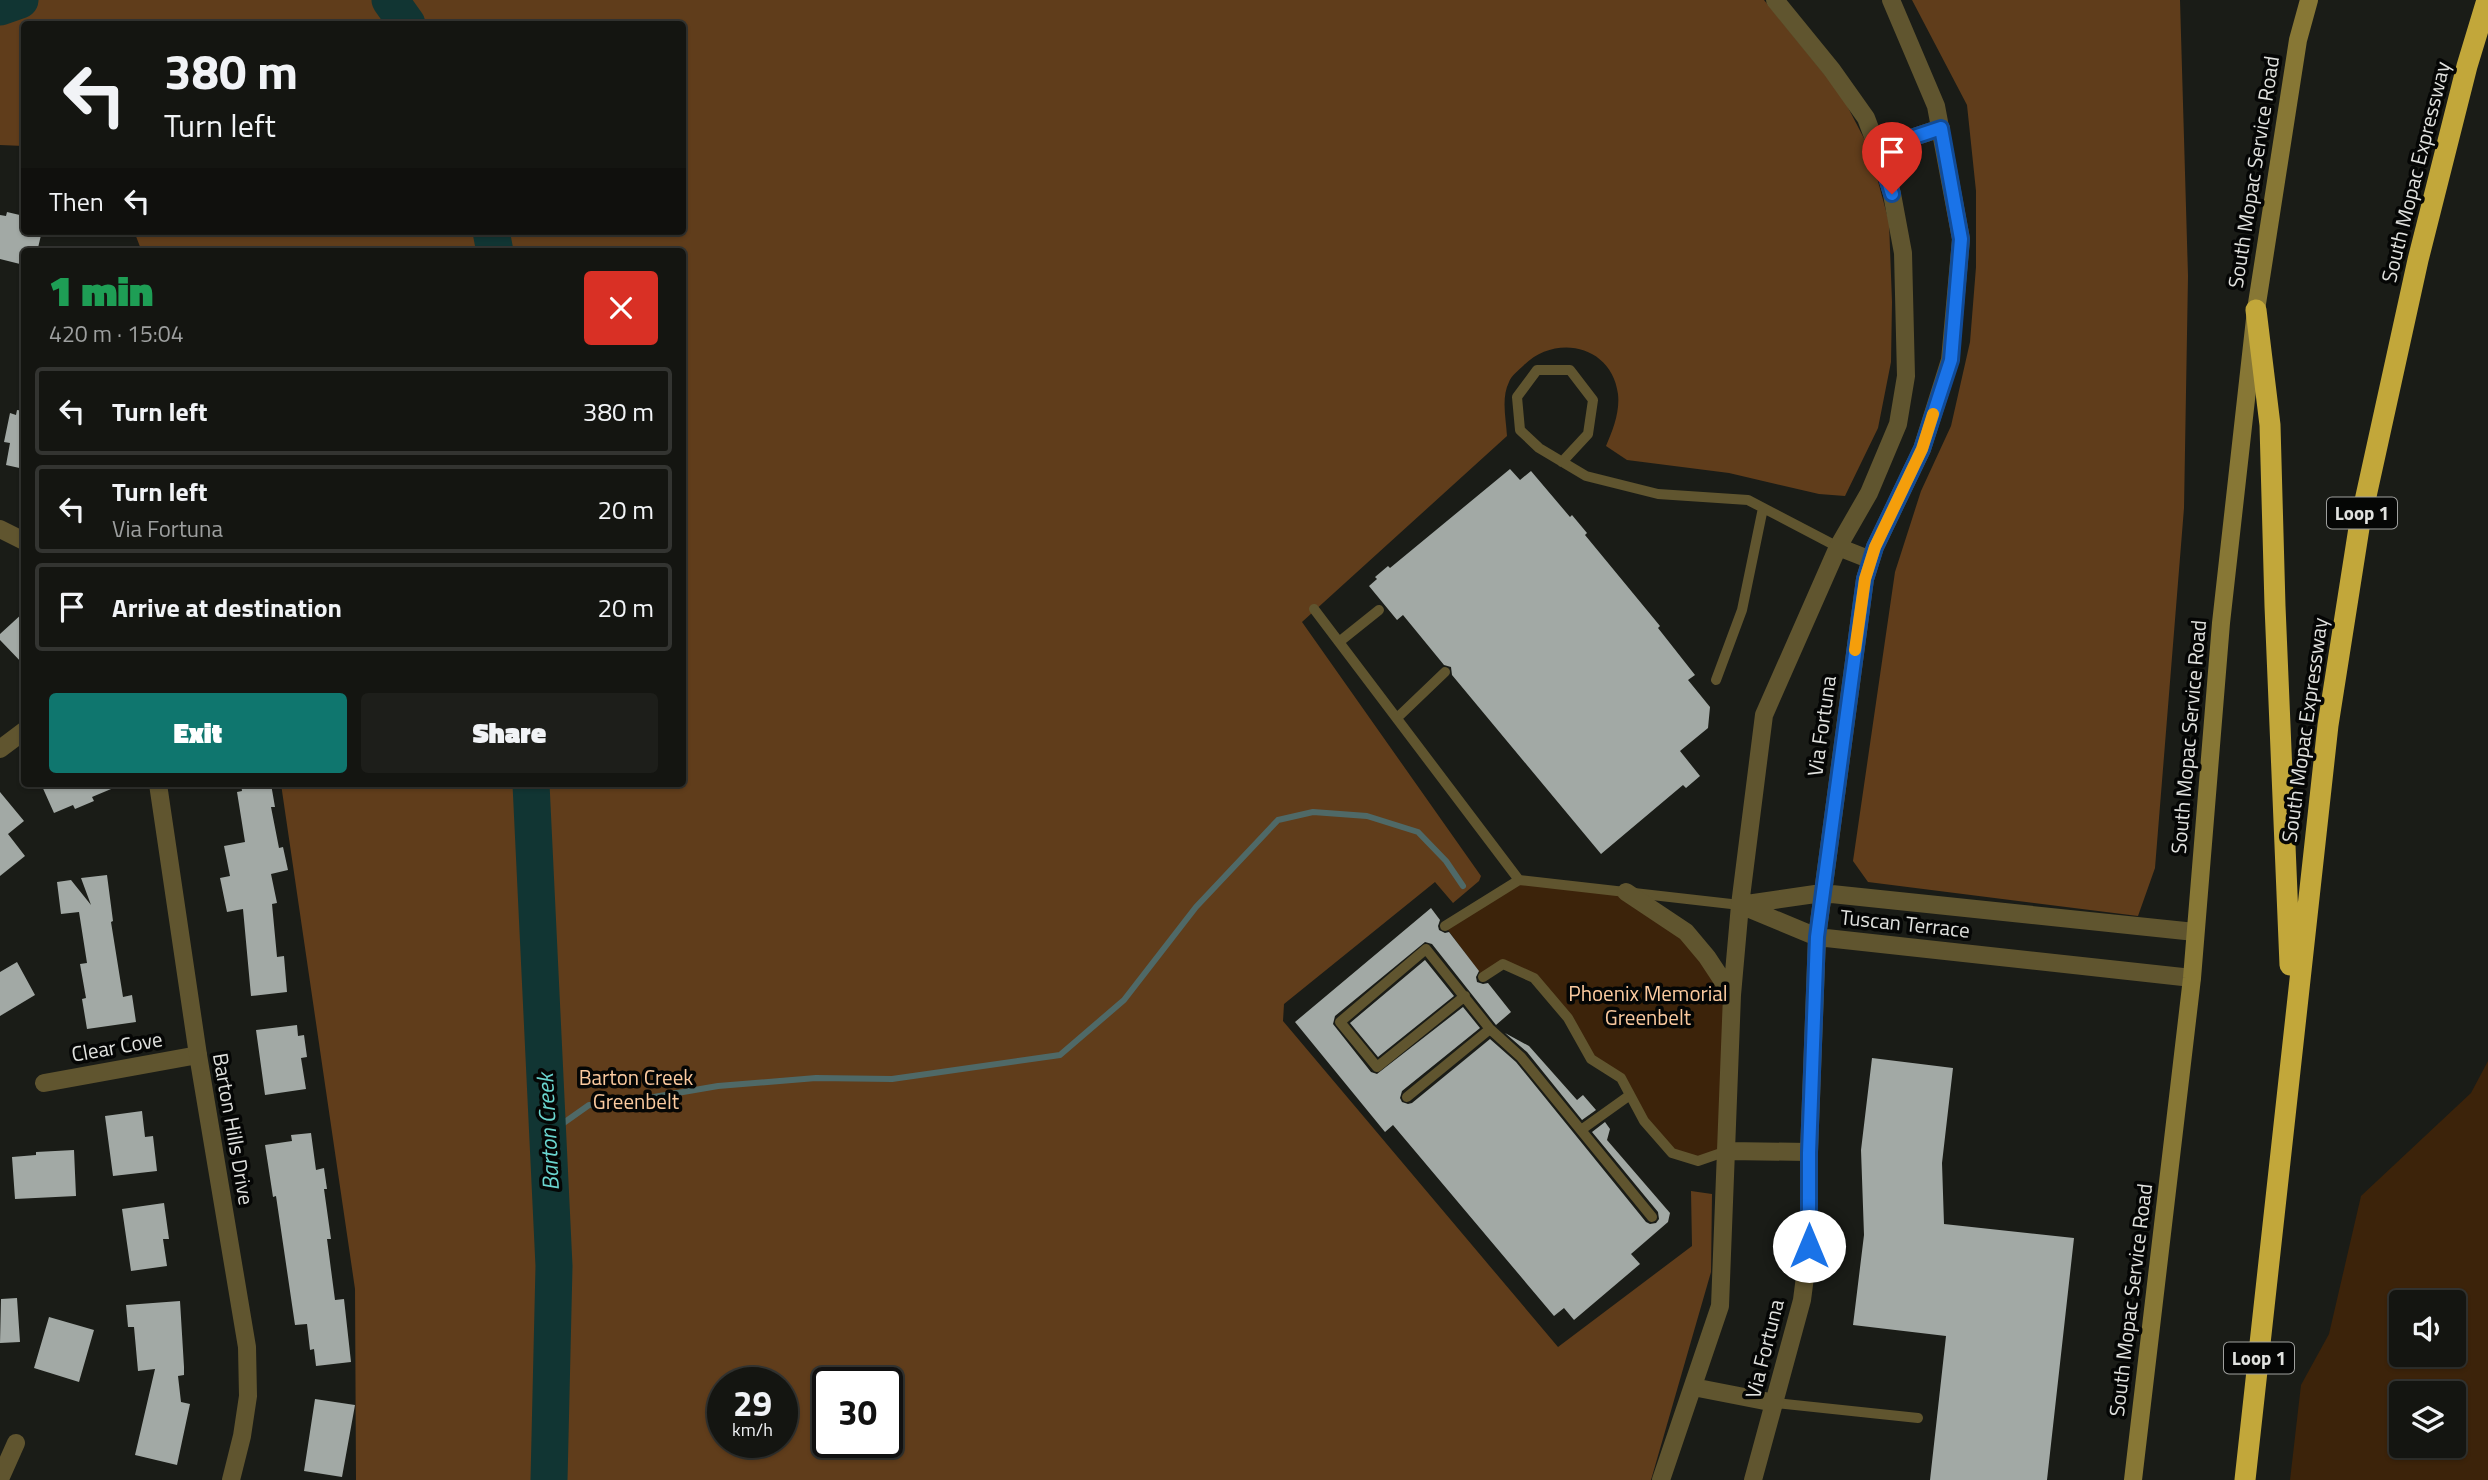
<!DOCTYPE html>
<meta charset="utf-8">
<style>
body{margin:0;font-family:"Titillium Web",sans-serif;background:#1d1e1a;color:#f1f3f6;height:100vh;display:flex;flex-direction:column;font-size:26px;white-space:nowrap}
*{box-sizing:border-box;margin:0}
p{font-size:23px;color:#9d9f9f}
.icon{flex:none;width:38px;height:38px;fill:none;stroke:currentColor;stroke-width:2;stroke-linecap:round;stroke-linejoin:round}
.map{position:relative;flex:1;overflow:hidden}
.drawer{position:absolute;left:21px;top:248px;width:665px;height:539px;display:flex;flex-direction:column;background:#141511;border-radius:7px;box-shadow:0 2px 5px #0004,0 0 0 2px #333431}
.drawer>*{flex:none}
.banner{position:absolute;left:21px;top:21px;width:665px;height:214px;border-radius:7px;box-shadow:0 2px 5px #0004,0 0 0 2px #333431;background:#141511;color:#f1f3f6;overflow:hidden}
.controls{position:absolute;left:2389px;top:1290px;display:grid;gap:14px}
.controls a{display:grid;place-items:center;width:77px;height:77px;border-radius:7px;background:#141511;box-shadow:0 2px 5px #0004,0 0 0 2px #333431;font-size:35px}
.speed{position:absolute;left:707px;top:1367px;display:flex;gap:14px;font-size:35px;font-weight:700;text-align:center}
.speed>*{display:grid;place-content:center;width:91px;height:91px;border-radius:50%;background:#141511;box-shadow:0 2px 5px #0004,0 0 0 2px #333431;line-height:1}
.speed small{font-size:18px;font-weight:400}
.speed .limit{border:4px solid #111;border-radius:10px;background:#fff;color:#111}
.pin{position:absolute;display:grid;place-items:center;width:60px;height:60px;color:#fff;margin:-72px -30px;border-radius:50% 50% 50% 0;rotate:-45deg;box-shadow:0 0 7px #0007}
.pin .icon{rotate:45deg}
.me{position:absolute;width:77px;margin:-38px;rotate:0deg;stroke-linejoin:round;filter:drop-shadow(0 0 5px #0008)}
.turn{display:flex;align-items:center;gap:24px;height:147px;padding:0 28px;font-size:32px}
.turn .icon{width:91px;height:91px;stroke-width:2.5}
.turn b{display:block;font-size:49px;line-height:60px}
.then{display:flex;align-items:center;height:66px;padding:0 28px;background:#0003;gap:14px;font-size:26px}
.round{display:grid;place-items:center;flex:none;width:74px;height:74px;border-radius:7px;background:#1d1e1a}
.headline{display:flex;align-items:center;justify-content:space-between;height:119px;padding:0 28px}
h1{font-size:42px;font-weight:800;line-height:52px;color:#1e9e55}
.cta{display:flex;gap:14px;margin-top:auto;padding:14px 28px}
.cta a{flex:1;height:80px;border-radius:7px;background:#0f766e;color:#fff;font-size:28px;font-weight:800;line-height:80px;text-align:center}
.cta a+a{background:#1d1e1a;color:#f1f3f6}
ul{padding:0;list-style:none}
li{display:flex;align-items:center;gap:21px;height:88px;margin:0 14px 10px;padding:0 14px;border:4px solid #333431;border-radius:7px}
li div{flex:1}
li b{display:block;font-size:26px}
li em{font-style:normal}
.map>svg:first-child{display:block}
.green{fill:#3c230a;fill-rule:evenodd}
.forest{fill:#603d1b;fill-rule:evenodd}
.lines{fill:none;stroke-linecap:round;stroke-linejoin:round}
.stream{stroke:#4f6967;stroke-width:6}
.river{stroke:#113533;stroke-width:37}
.building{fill:#a2a9a5}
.service{stroke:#60552f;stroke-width:10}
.minor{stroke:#60552f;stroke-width:18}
.tertiary{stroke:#60552f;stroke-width:18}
.secondary{stroke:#877735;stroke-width:18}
.motorway{stroke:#c2a73a;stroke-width:21}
.route-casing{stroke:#114b97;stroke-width:18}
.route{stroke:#1a73e8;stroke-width:12}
.slow{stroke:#f59e0b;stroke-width:12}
.labels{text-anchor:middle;stroke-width:7;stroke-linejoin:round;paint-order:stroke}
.shield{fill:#050605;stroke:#9fa09e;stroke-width:2}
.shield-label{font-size:19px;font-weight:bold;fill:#e1e2df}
.street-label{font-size:21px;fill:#e1e2df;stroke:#050605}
.park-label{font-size:21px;fill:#fbca9f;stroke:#050605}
.water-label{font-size:23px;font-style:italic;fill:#6ad5cf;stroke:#050605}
</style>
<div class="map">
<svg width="2488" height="1480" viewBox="0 0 2488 1480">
<rect width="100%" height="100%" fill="#1a1c17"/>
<!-- green -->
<path class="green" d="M1519,880L1626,892L1686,932L1732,995L1727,1151L1698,1161L1672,1153L1644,1121L1621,1078L1591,1059L1568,1018L1534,978L1503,964L1483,977L1445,926Z
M2488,1061V1480H2290L2301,1385L2329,1334L2361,1196L2471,1093ZM2401,1302H2454V1354H2401ZM2401,1393H2454V1446H2401Z"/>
<!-- forest -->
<path class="forest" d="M0,0H1764L1842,96L1869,148L1889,222L1892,302L1891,362L1878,428L1845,496L1819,494L1729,473L1627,460L1606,446C1613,430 1620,412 1618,394C1612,345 1555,333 1523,366C1519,370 1511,376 1509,382C1501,398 1506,418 1507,436L1302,622L1481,876L1479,881L1453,903L1435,882L1284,1004L1283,1021L1558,1347L1692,1246L1691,1191L1712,1194L1711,1272L1651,1480H356L355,1289L281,784H682V252H142L134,231H682V24H24V146L0,145ZM723,1382H782V1442H723ZM828,1382H887V1442H828Z
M1912,0H2180L2188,276L2184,508L2155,868L2138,916L1868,882L1853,861L1895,572L1921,491L1951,426L1970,342L1976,267V191L1967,105Z"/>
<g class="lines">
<!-- stream -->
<path class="stream" d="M548,1134L589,1105L613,1104L718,1086L816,1078L892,1079L1060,1055L1124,1000L1196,907L1278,820L1313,812L1367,816L1418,832L1446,861L1463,886"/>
<!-- river -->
<path class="river" d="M390,0L407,24
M0,7L20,0
M491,231L495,252
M531,784L554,1266L549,1480"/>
</g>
<!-- building -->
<path class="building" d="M7,212L24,216V231H42L37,252H24V265L0,259V215L6,216Z
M17,410L24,411V469L6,465L10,443L4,442L10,413L16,415Z
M1510,469L1520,480L1531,471L1570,517L1572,515L1587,533L1585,535L1660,626L1658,628L1695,675L1688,680L1710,707L1708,728L1680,751L1700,776L1686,788L1683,785L1601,854L1452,675L1451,667L1444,665L1403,615L1397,620L1369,586L1377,579L1375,577L1388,566L1390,568Z
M24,612V665L0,640V634Z
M41,784H123L92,797L94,801L75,809L73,805L54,813Z
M241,784H271L275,807H271L279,848L283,847L288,870L271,874L277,903L272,904L277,957L284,956L287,992L251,996L243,909L227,912L220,878L230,876L224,846L245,842L237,792L242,791Z
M0,792L24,821L8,834L25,856L0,876Z
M107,875L113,921L111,922L123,997L132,995L136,1022L87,1029L82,999L86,998L80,964L87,963L79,912L61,914L57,882L71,880L91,905L81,878Z
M1431,908L1440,920L1438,926L1439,930L1445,933L1449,932L1479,971L1476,977L1477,982L1483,984L1488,983L1511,1012L1496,1025L1432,944L1425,942L1335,1016L1333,1024L1371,1072L1377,1074L1463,1007L1480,1028L1402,1091L1400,1098L1402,1102L1408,1104L1412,1103L1490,1039L1516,1062L1646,1222L1650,1224L1656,1223L1659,1219L1658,1212L1592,1132L1605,1122L1610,1129L1607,1140L1670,1213L1668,1222L1631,1254L1640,1264L1574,1320L1564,1308L1554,1316L1393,1125L1385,1132L1295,1022Z
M1425,960L1454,996L1378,1057L1350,1023Z
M17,962L35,995L0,1016V972Z
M297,1025L298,1036L304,1035L307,1057L301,1058L306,1089L265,1095L256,1030Z
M1505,1033L1529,1046L1577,1100L1583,1095L1596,1110L1582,1120L1527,1052Z
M1872,1058L1953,1068L1942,1163L1944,1224L2074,1238L2047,1480H1930L1946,1336L1853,1325L1864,1235L1861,1150Z
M142,1111L145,1137L153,1136L157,1171L113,1176L105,1116Z
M311,1133L316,1170L324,1168L327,1189H324L331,1239H327L335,1300L344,1299L351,1362L316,1366L314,1349L310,1350L307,1324L295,1325L276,1196L273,1197L265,1145L292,1141L291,1135Z
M74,1150L76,1196L15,1199L12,1157L36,1155V1152Z
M164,1203L169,1239H163L167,1266L131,1271L122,1209Z
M17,1298L20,1342L0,1343L1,1299Z
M180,1301L184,1367V1375L178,1376L181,1402L190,1404L177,1465L135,1455L155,1369L138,1371L134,1327H128L126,1305Z
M49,1317L94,1330L79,1382L34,1368Z
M315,1399L355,1405L342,1477L304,1471Z"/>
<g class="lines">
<!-- service -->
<path class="service" d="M1562,462L1588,434L1593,400L1570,370H1537L1517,397L1520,430L1539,448L1586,476L1658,494L1748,500L1838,547
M1314,609L1519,880
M1339,642L1379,610
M1716,680L1742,610L1763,508
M1397,718L1445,672
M1445,926L1519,880L1740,905
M1483,977L1503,964L1534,978L1568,1018L1591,1059L1621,1078L1644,1121L1672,1153L1698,1161L1727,1151
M1465,996L1377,1067L1340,1022L1426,949L1490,1029
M1407,1097L1490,1029L1521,1057L1652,1217
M1581,1130L1630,1095
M1775,1403L1918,1418"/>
<!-- minor -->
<path class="minor" d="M1878,149L1941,128
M1838,547L1871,560
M0,749L24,731
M1626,892L1686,932L1707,957L1732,995
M1740,905L1817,937L2192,978
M1740,905L1822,893L2195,932
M44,1083L198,1055
M1727,1151L1809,1152
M1693,1387L1775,1403
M0,1479L16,1443
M1661,1480L1720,1306L1732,995L1740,905L1764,715L1838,547L1869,493L1898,424L1906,376L1903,253L1892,194L1882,160L1866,118L1832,70L1775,0
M1753,1480L1802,1300L1809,1246V1152L1817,937L1865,579L1875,547L1922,449L1950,360L1961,239L1936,106L1891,0"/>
<!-- tertiary -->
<path class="tertiary" d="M0,529L24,541
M158,784L198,1055L247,1347L248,1396L242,1436L231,1480"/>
<!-- secondary -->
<path class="secondary" d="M2133,1480L2192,978L2221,623L2256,310L2298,40L2309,0"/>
<!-- motorway -->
<path class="motorway" d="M2256,310L2270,425L2275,606L2290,965
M2245,1480L2328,725L2359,528L2418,260L2467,66L2487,0"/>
</g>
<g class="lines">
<defs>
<path id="route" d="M1809,1246V1153L1817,937L1865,579L1875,547L1922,449L1951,360L1961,239L1941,128L1878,149L1892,194"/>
</defs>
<!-- route casing -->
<use href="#route" class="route-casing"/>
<!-- route -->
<use href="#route" class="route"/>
<!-- slow -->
<path class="slow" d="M1855,650L1865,579L1875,547L1922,449L1933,414"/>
</g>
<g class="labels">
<!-- shield labels -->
<g class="shield">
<rect x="2327" y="497.5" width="70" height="31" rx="5"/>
<rect x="2224" y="1342.5" width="70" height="31" rx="5"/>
</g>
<g class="shield-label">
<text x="2362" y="520">Loop 1</text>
<text x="2259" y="1365">Loop 1</text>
</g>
<!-- street labels -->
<g class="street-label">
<text transform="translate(2254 172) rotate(-81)" y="7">South Mopac Service Road</text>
<text transform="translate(2416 172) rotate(-76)" y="7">South Mopac Expressway</text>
<text transform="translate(1822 726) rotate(-82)" y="7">Via Fortuna</text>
<text transform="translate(2305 730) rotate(-82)" y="7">South Mopac Expressway</text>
<text transform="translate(2189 737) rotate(-85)" y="7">South Mopac Service Road</text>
<text transform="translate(1905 924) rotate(6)" y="7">Tuscan Terrace</text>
<text transform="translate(117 1047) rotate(-10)" y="7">Clear Cove</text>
<text transform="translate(233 1129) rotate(80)" y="7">Barton Hills Drive</text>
<text transform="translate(2131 1300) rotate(-83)" y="7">South Mopac Service Road</text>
<text transform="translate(1765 1349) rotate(-76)" y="7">Via Fortuna</text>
</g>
<!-- park labels -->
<g class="park-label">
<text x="1648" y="1001">Phoenix Memorial<tspan x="1648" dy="24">Greenbelt</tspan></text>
<text x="636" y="1085">Barton Creek<tspan x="636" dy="24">Greenbelt</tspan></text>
</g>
<!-- water labels -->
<g class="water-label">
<text transform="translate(548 1132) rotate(-93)" y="8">Barton Creek</text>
</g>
</g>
</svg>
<div class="controls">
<a><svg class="icon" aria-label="sound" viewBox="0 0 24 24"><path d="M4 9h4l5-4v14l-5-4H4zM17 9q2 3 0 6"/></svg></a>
<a><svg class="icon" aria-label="layers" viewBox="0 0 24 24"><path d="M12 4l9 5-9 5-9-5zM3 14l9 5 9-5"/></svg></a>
</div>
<div class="speed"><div>29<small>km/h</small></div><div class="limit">30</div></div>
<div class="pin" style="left:1892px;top:194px;background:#d93025"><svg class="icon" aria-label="arrive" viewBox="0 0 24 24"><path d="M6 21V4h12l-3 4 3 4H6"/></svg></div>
<svg class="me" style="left:1809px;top:1246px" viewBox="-20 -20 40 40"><circle r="19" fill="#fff"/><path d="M0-13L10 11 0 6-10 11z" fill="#1a73e8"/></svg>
<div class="banner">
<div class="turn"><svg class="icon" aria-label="left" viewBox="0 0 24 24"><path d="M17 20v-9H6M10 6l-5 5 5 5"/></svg><div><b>380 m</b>Turn left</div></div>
<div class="then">Then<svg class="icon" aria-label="left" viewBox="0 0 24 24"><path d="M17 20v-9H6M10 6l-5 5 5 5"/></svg></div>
</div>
<section class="drawer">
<div class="headline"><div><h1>1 min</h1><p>420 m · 15:04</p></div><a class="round" style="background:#d93025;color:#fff"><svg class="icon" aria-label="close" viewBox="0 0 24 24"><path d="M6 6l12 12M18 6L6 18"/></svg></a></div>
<ul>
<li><svg class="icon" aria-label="left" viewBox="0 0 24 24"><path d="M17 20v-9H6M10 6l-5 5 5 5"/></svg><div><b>Turn left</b></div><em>380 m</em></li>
<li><svg class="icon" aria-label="left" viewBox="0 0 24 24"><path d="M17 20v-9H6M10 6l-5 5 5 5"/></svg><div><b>Turn left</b><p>Via Fortuna</p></div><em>20 m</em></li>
<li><svg class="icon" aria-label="arrive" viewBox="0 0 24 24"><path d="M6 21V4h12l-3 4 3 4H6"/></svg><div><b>Arrive at destination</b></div><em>20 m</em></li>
</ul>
<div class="cta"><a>Exit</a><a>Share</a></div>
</section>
</div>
